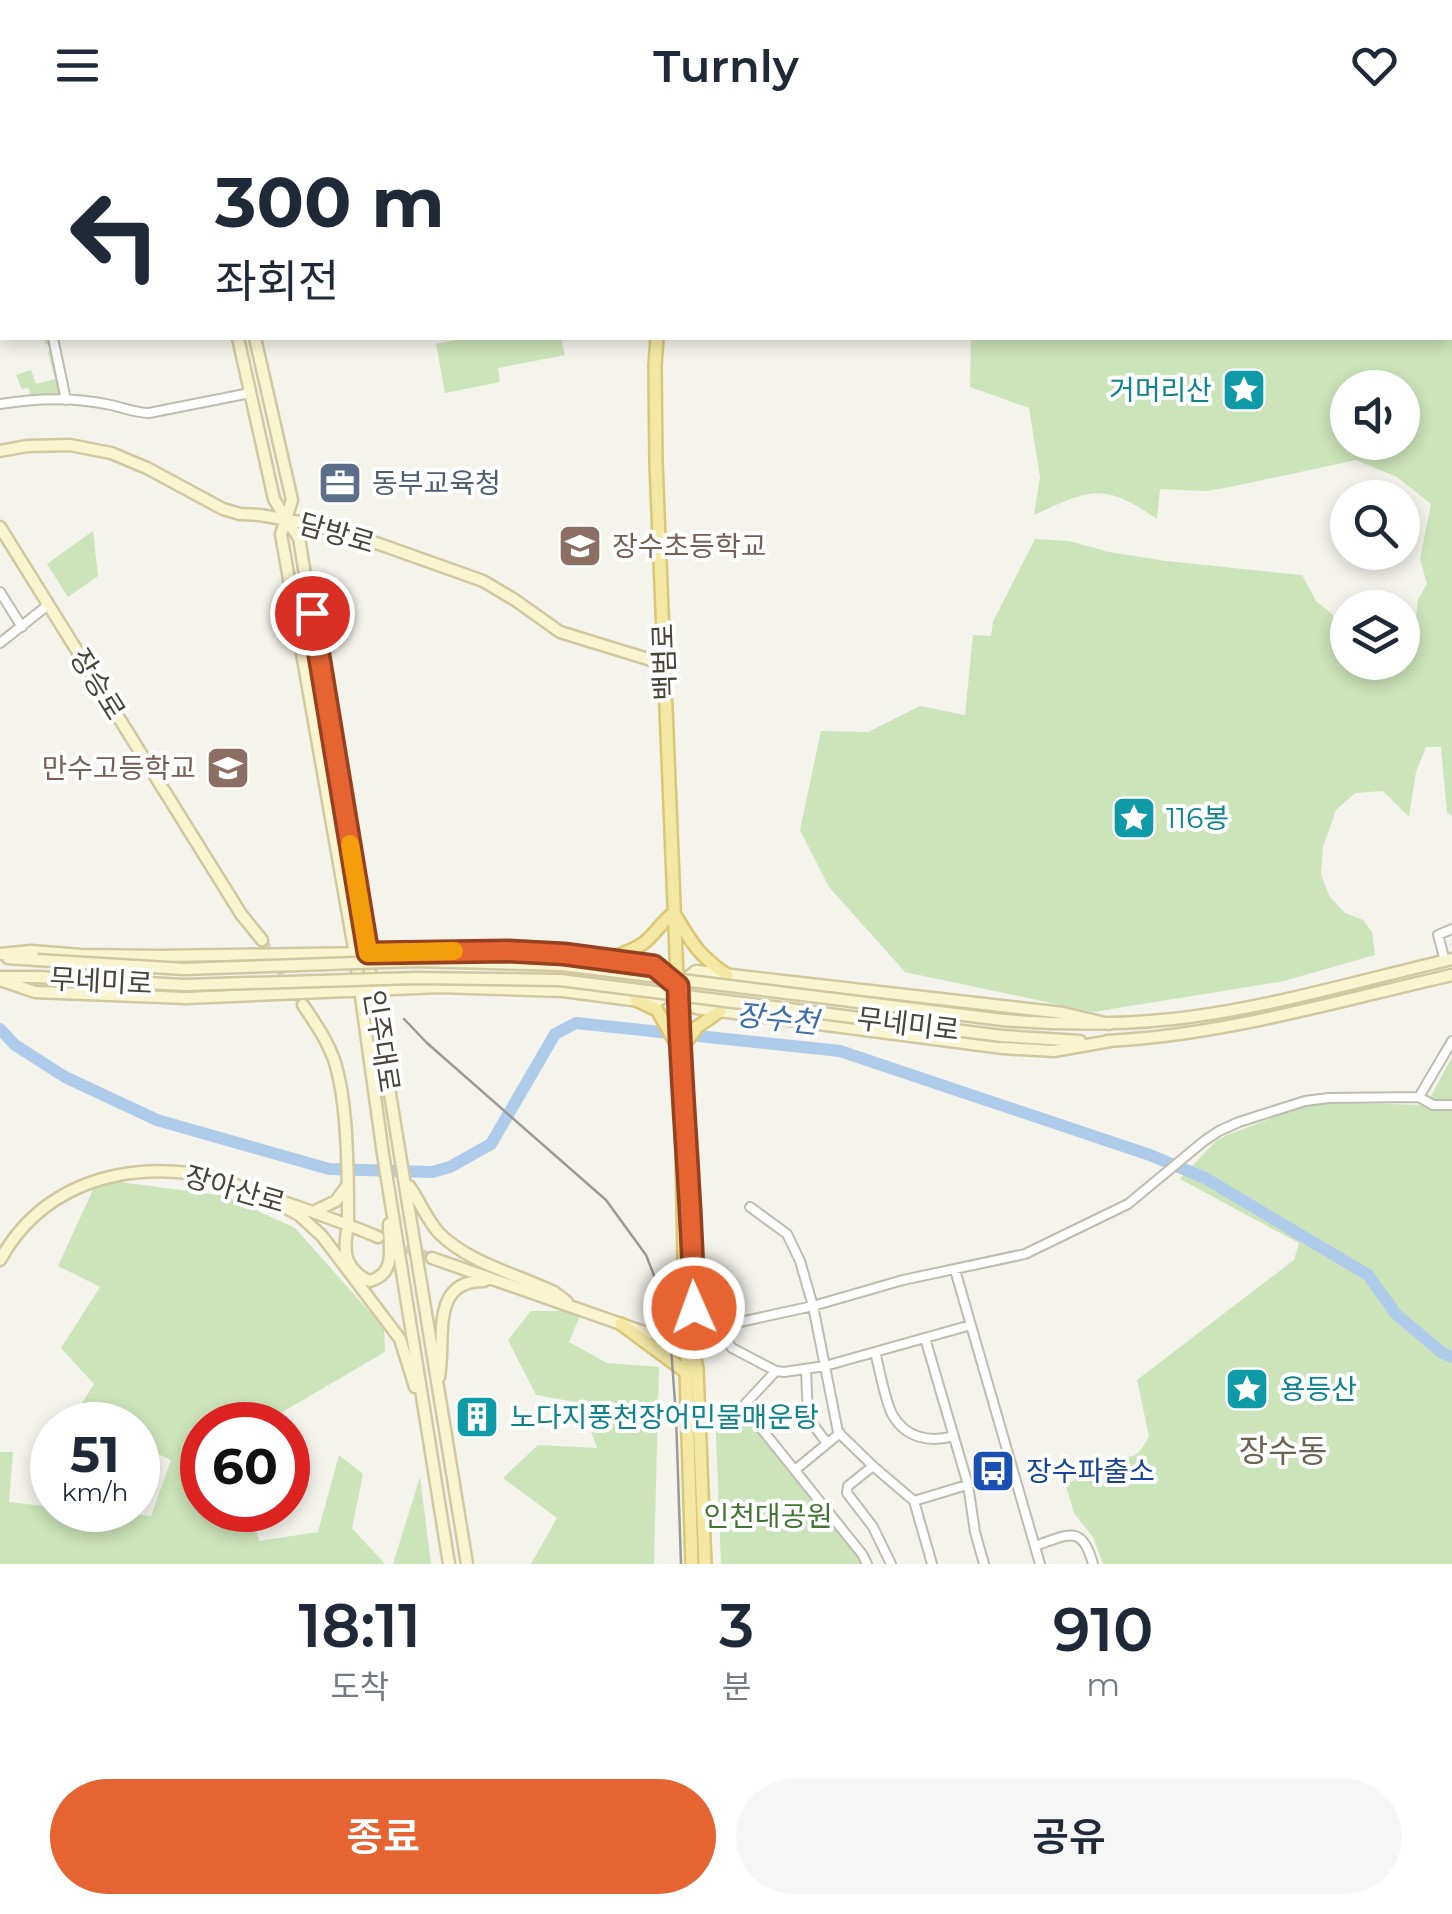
<!DOCTYPE html>
<html lang="ko">
<meta charset="utf-8">
<style>
body{margin:0;font-family:Montserrat,"Noto Sans KR",sans-serif;background:#f6f6f7;color:#1f2937;height:100vh;display:flex;flex-direction:column;font-size:38px;white-space:nowrap}
*{box-sizing:border-box;margin:0}
p{font-size:32px;color:#747a83}
.icon{flex:none;width:55px;height:55px;fill:none;stroke:currentColor;stroke-width:2;stroke-linecap:round;stroke-linejoin:round}
.map{position:relative;height:1434px;overflow:hidden}
.drawer{display:flex;flex-direction:column;background:#fff;flex:1}
.drawer>*{flex:none}
.hud{position:absolute;left:0px;top:0px;width:1452px;height:210px;box-shadow:0 5px 15px #0003;background:#fff;color:#1f2937;overflow:hidden}
.fabs{position:absolute;left:1330px;top:240px;display:grid;gap:20px}
.fabs a{display:grid;place-items:center;width:90px;height:90px;border-radius:50%;background:#fff;box-shadow:0 5px 15px #0003;font-size:50px}
.speed{position:absolute;left:30px;top:1272px;display:flex;gap:20px;font-size:50px;font-weight:700;text-align:center}
.speed>*{display:grid;place-content:center;width:130px;height:130px;border-radius:50%;background:#fff;box-shadow:0 5px 15px #0003;line-height:1}
.speed small{font-size:25px;font-weight:400}
.speed .limit{border:15px solid #d22;background:#fff;color:#111}
.pin{position:absolute;display:grid;place-items:center;width:85px;height:85px;color:#fff;margin:-42px;border:5px solid #fff;border-radius:50%;box-shadow:0 2px 10px #0007}
.me{position:absolute;width:110px;margin:-55px;rotate:358deg;stroke-linejoin:round;filter:drop-shadow(0 0 8px #0008)}
.turn{display:flex;align-items:center;gap:35px;height:210px;padding:0 50px;font-size:45px}
.turn .icon{width:130px;height:130px;stroke-width:2.5}
.turn b{display:block;font-size:70px;line-height:85px}
.eta{display:flex;justify-content:space-evenly;align-items:center;height:170px;text-align:center}
.eta b{font-size:60px;font-weight:600;line-height:70px}
.primary-button{display:flex;gap:20px;margin-top:auto;padding:20px 50px}
.primary-button a{flex:1;height:115px;border-radius:60px;background:#e56432;color:#fff;font-size:40px;font-weight:600;line-height:115px;text-align:center}
.primary-button a+a{background:#f6f6f7;color:#1f2937}
header{display:flex;justify-content:space-between;align-items:center;height:130px;padding:0 50px;background:#fff;font-size:45px;font-weight:600}
.map>svg:first-child{display:block}
.green{fill:#cbe4b9;fill-rule:evenodd}
.lines{fill:none;stroke-linecap:round;stroke-linejoin:round}
.river{stroke:#afcbea;stroke-width:12}
.secondary-tunnel{stroke:#d2d0c8;stroke-width:10;stroke-dasharray:10 5;stroke-linecap:butt}
.street-casing{stroke:#bfbcaf;stroke-width:12}
.secondary-casing{stroke:#cfc8a0;stroke-width:15}
.primary-casing{stroke:#d9c775;stroke-width:16}
.street{stroke:#fff;stroke-width:8}
.secondary{stroke:#faf5d1;stroke-width:10}
.primary{stroke:#f5e8a5;stroke-width:11}
.tram{stroke:#999;stroke-width:2.5}
.secondary-bridge-casing{stroke:#cfc8a0;stroke-width:15;stroke-linecap:butt}
.secondary-bridge{stroke:#faf5d1;stroke-width:10}
.route-casing{stroke:#954120;stroke-width:25}
.route{stroke:#e56432;stroke-width:18}
.slow{stroke:#f59e0b;stroke-width:18}
.labels{text-anchor:middle;stroke-width:8;stroke-linejoin:round;paint-order:stroke}
.culture-label{font-size:28px;fill:#0d838f;stroke:#fff;text-anchor:start}
.service-label{font-size:28px;fill:#4e5e75;stroke:#fff;text-anchor:start}
.street-label{font-size:28px;fill:#48443a;stroke:#fff}
.education-label{font-size:28px;fill:#785e54;stroke:#fff;text-anchor:start}
.transit-label{font-size:28px;fill:#164399;stroke:#fff;text-anchor:start}
.park-label{font-size:28px;fill:#437532;stroke:#fff}
.water-label{font-size:30px;font-style:italic;fill:#3d6eaa;stroke:#fff}
.quarter-label{font-size:32px;fill:#6a6352;stroke:#fff}
</style>
<header><svg class="icon" aria-label="menu" viewBox="0 0 24 24"><path d="M4 6h16M4 12h16M4 18h16"/></svg>Turnly<svg class="icon" aria-label="heart" viewBox="0 0 24 24"><path d="M12 20l-8-8c-3-5 5-10 8-4 3-6 11-1 8 4z"/></svg></header>
<div class="map">
<svg width="1452" height="1434" viewBox="0 0 1452 1434">
<rect width="100%" height="100%" fill="#f4f3ec"/>
<!-- green -->
<path class="green" d="M1110,0H1452V686L1447,683L1441,617H1426L1416,642L1409,687L1383,661L1355,663L1336,680L1323,717L1321,745L1330,767L1345,783L1363,790L1372,802L1375,825L1284,851L1093,882L905,842L829,757L800,700L821,601L868,602L920,576L965,585L973,505L991,506L993,492L1035,409L1069,411L1109,422L1166,431L1302,445L1316,471L1332,484L1347,511L1348,532H1402L1403,503L1415,495L1418,469L1427,454L1420,429L1431,374L1397,347L1356,330L1230,357L1206,361L1160,359L1157,389C1103,352 1091,359 1034,385L1040,347L1029,278L970,257L971,208H1450V2H1108ZM1348,258H1402V312H1348Z
M44,208H51L65,266L30,269L29,258L22,259L16,245L31,240L36,254L55,249L48,223L50,217L45,213Z
M465,208H561L565,225L498,238L500,252L445,263L436,214Z
M93,401L98,446L68,467L47,434Z
M1452,927V1434H1103L1093,1407L1074,1383L1066,1356C1078,1348 1094,1332 1109,1329C1133,1323 1134,1335 1149,1306L1137,1250L1294,1130L1299,1113L1180,1049L1216,1011L1227,1005L1314,972L1426,975Z
M98,1049L225,1066L295,1098L384,1198L385,1222L260,1295H202V1380H251L259,1411L318,1402L339,1325L363,1344L352,1398L385,1434H0V1322H13L9,1372L52,1377V1380H86L151,1386L171,1330L138,1315V1295H93L74,1286L94,1254L61,1218L100,1157L58,1136Z
M531,1181H582L569,1212L607,1233L659,1237L654,1434H531L557,1388L503,1348L538,1315L597,1318L581,1273L536,1265L508,1210Z
M742,1278L857,1422L863,1434H721L715,1279Z
M420,1347L431,1434H392H393Z"/>
<g class="lines">
<!-- river -->
<path class="river" d="M0,899L15,915L65,947L157,990L329,1039L432,1042L450,1037L491,1014L555,904L576,893L840,921L1150,1025L1205,1048L1368,1145L1396,1184L1441,1222L1452,1227"/>
<!-- secondary-tunnel -->
<path class="secondary-tunnel" d="M262,810L303,875
M378,1107L432,1128"/>
<defs>
<path id="street" d="M133,0L139,2
M766,0L771,2
M949,0L954,2
M1040,0L1046,2
M162,2L174,0
M728,2V0
M826,2L827,0
M870,2L871,0
M908,2L910,0
M0,187L2,186
M53,208L66,270
M0,274C36,268 75,267 111,275C124,278 136,283 149,283L250,263
M0,462L22,497
M0,513L48,475
M1444,827L1438,805L1452,799
M1419,967L1433,975H1452
M750,1077L787,1104L800,1131L813,1176L838,1302L873,1336L914,1371L932,1434
M955,1140L1040,1434
M717,1198L732,1218L776,1241
M690,1203L813,1176L903,1150L1025,1124L1128,1074L1204,1011L1219,1001L1239,992L1305,971L1329,968L1419,967L1452,911
M925,1208L968,1355L975,1402L984,1434
M875,1222C879,1237 885,1271 892,1284C905,1308 930,1313 954,1306
M806,1239L808,1288L827,1313
M873,1336L848,1356L847,1363L873,1397L891,1434
M795,1340L840,1303
M914,1371L1013,1341
M1035,1416C1068,1405 1082,1393 1093,1434
M867,1434L862,1424L748,1282L745,1274L776,1241L784,1242L825,1236L971,1195"/>
<path id="secondary" d="M191,0L192,2
M209,0L210,2
M238,208L274,369L286,389L281,404L355,824L383,1024L449,1434
M255,208L292,370L286,389L299,408L467,1434
M0,321L27,316L70,315L111,323L147,338L223,379L240,384L260,385L316,395L382,415L483,451L515,470L560,502L664,534
M0,397L241,784L262,810
M0,824L31,821L81,825L159,826L508,821L564,825L654,836L670,850
M8,828L37,830
M1,847H37
M0,850L35,862L186,868L439,857L563,861L655,873L672,861
M682,852L696,841L1063,883L1109,894
M684,864L696,878L1003,918L1054,921L1110,911
M303,875C318,897 333,919 338,944C348,986 348,1049 348,1092C347,1104 343,1118 348,1131C352,1140 361,1148 370,1151C397,1143 389,1118 389,1094
M1003,890C1060,895 1116,895 1173,889C1265,879 1361,850 1452,829
M1002,906L1080,911
M1107,911C1225,905 1337,871 1452,845
M409,1056C420,1071 426,1089 439,1103C467,1132 518,1145 554,1162L567,1172
M288,1079L299,1085L322,1106L400,1209L415,1257
M313,1082L336,1071L346,1057
M432,1128L641,1201L655,1204L690,1203
M0,1130C39,1059 113,1034 189,1043C214,1046 239,1056 263,1065C302,1078 340,1091 378,1107
M439,1247C446,1210 429,1150 484,1151"/>
<path id="primary" d="M689,2L690,0
M657,208L655,235L656,333L680,921L685,1179L690,1203L686,1242L692,1434
M606,830C619,825 634,821 645,812C656,803 662,791 674,783C692,813 697,824 727,845
M636,870L657,880L678,917
M680,921L697,897L720,881
M688,1042L694,1178L692,1194
M694,1178L707,1187L729,1195
M621,1194L686,1242
M693,1217L697,1239L705,1434"/>
</defs>
<!-- street casing -->
<use href="#street" class="street-casing"/>
<!-- secondary casing -->
<use href="#secondary" class="secondary-casing"/>
<!-- primary casing -->
<use href="#primary" class="primary-casing"/>
<!-- street -->
<use href="#street" class="street"/>
<!-- secondary -->
<use href="#secondary" class="secondary"/>
<!-- primary -->
<use href="#primary" class="primary"/>
<!-- tram -->
<path class="tram" d="M404,889L427,913L606,1070L646,1125L664,1171L670,1204L676,1286L681,1434"/>
<defs>
<path id="secondary-bridge" d="M37,830L184,839L415,831L562,835L1003,890
M37,847L184,855L416,848L560,850L1002,906"/>
</defs>
<!-- secondary-bridge casing -->
<use href="#secondary-bridge" class="secondary-bridge-casing"/>
<!-- secondary-bridge -->
<use href="#secondary-bridge" class="secondary-bridge"/>
</g>
<g class="lines">
<defs>
<path id="route" d="M312,483L368,823L508,821L564,824L654,836L678,856C681,964 692,1070 694,1178"/>
</defs>
<!-- route casing -->
<use href="#route" class="route-casing"/>
<!-- route -->
<use href="#route" class="route"/>
<!-- slow -->
<path class="slow" d="M350,714L368,823L454,821"/>
</g>
<!-- icons -->
<defs>
<symbol id="sight-square" viewBox="-11 -11 22 22"><rect x="-9" y="-9" width="18" height="18" rx="4" fill="#0f9aa8" stroke="#fff"/><path d="M0-6L1.8-2.2L6-1.7L2.9 1.2L3.7 5.4L0 3.3L-3.7 5.4L-2.9 1.2L-6-1.7L-1.8-2.2Z" fill="#fff"/></symbol>
<symbol id="office-square" viewBox="-11 -11 22 22"><rect x="-9" y="-9" width="18" height="18" rx="4" fill="#5c6f8a" stroke="#fff"/><path d="M-6-3h4V-5.5h4V-3h4V5H-6ZM-1-4.5V-3h2v-1.5ZM-6 0V1H6V0Z" fill="#fff"/></symbol>
<symbol id="school-square" viewBox="-11 -11 22 22"><rect x="-9" y="-9" width="18" height="18" rx="4" fill="#8d6e63" stroke="#fff"/><path d="M0-5L7-2L0 1L-7-2ZM-4 1L0 2.5L4 1V4Q0 6-4 4Z" fill="#fff"/></symbol>
<symbol id="building-square" viewBox="-11 -11 22 22"><rect x="-9" y="-9" width="18" height="18" rx="4" fill="#0f9aa8" stroke="#fff"/><path d="M-4-6H4V6H1V3H-1V6H-4ZM-2.5-4.3h1.7v1.8h-1.7ZM.8-4.3h1.7v1.8H.8ZM-2.5-1h1.7V.8h-1.7ZM.8-1h1.7V.8H.8Z" fill="#fff"/></symbol>
<symbol id="bus-square" viewBox="-11 -11 22 22"><rect x="-9" y="-9" width="18" height="18" rx="4" fill="#1a4fb4" stroke="#fff"/><path d="M-5-6H5V4H4V6H2V4H-2V6H-4V4H-5ZM-3.5-4V0h7V-4ZM-3.5 1.2v1.5H-2V1.2ZM2 1.2v1.5H3.5V1.2Z" fill="#fff"/></symbol>
</defs>
<g fill-rule="evenodd">
<use href="#sight-square" x="1219" y="235" width="50" height="50"/>
<use href="#office-square" x="315" y="328" width="50" height="50"/>
<use href="#school-square" x="555" y="391" width="50" height="50"/>
<use href="#school-square" x="203" y="613" width="50" height="50"/>
<use href="#sight-square" x="1109" y="663" width="50" height="50"/>
<use href="#sight-square" x="1222" y="1234" width="50" height="50"/>
<use href="#building-square" x="452" y="1262" width="50" height="50"/>
<use href="#bus-square" x="968" y="1316" width="50" height="50"/>
</g>
<g class="labels">
<!-- culture labels -->
<g class="culture-label">
<text x="1212" y="270" text-anchor="end">거머리산</text>
<text x="1166" y="698">116봉</text>
<text x="1280" y="1269">용등산</text>
<text x="510" y="1297">노다지풍천장어민물매운탕</text>
</g>
<!-- service labels -->
<g class="service-label">
<text x="372" y="363">동부교육청</text>
</g>
<!-- street labels -->
<g class="street-label">
<text transform="translate(337 403) rotate(16)" y="10">담방로</text>
<text transform="translate(664 532) rotate(-92)" y="10">백범로</text>
<text transform="translate(98 554) rotate(58)" y="10">장승로</text>
<text transform="translate(101 851) rotate(3)" y="10">무네미로</text>
<text transform="translate(908 894) rotate(7)" y="10">무네미로</text>
<text transform="translate(382 911) rotate(81)" y="10">인주대로</text>
<text transform="translate(235 1059) rotate(16)" y="10">장아산로</text>
</g>
<!-- education labels -->
<g class="education-label">
<text x="612" y="426">장수초등학교</text>
<text x="196" y="648" text-anchor="end">만수고등학교</text>
</g>
<!-- transit labels -->
<g class="transit-label">
<text x="1026" y="1351">장수파출소</text>
</g>
<!-- park labels -->
<g class="park-label">
<text x="768" y="1396">인천대공원</text>
</g>
<!-- water labels -->
<g class="water-label">
<text transform="translate(777 889) rotate(6)" y="10">장수천</text>
</g>
<!-- quarter labels -->
<g class="quarter-label">
<text x="1283" y="1332">장수동</text>
</g>
</g>
</svg>
<div class="fabs">
<a><svg class="icon" aria-label="sound" viewBox="0 0 24 24"><path d="M4 9h4l5-4v14l-5-4H4zM17 9q2 3 0 6"/></svg></a>
<a><svg class="icon" aria-label="search" viewBox="0 0 24 24"><circle cx="10" cy="10" r="6"/><path d="M15 15l6 6"/></svg></a>
<a><svg class="icon" aria-label="layers" viewBox="0 0 24 24"><path d="M12 4l9 5-9 5-9-5zM3 14l9 5 9-5"/></svg></a>
</div>
<div class="speed"><div>51<small>km/h</small></div><div class="limit">60</div></div>
<div class="pin" style="left:312px;top:483px;background:#d93025"><svg class="icon" aria-label="arrive" viewBox="0 0 24 24"><path d="M6 21V4h12l-3 4 3 4H6"/></svg></div>
<svg class="me" style="left:694px;top:1178px" viewBox="-20 -20 40 40"><circle r="17" fill="#e56432" stroke="#fff" stroke-width="3"/><path d="M0-11L8 9 0 5-8 9z" fill="#fff"/></svg>
<div class="hud">
<div class="turn"><svg class="icon" aria-label="left" viewBox="0 0 24 24"><path d="M17 20v-9H6M10 6l-5 5 5 5"/></svg><div><b>300 m</b>좌회전</div></div>
</div>
</div>
<section class="drawer">
<div class="eta">
<div><b>18:11</b><p>도착</p></div>
<div><b>3</b><p>분</p></div>
<div><b>910</b><p>m</p></div>
</div>
<div class="primary-button"><a>종료</a><a>공유</a></div>
</section>
